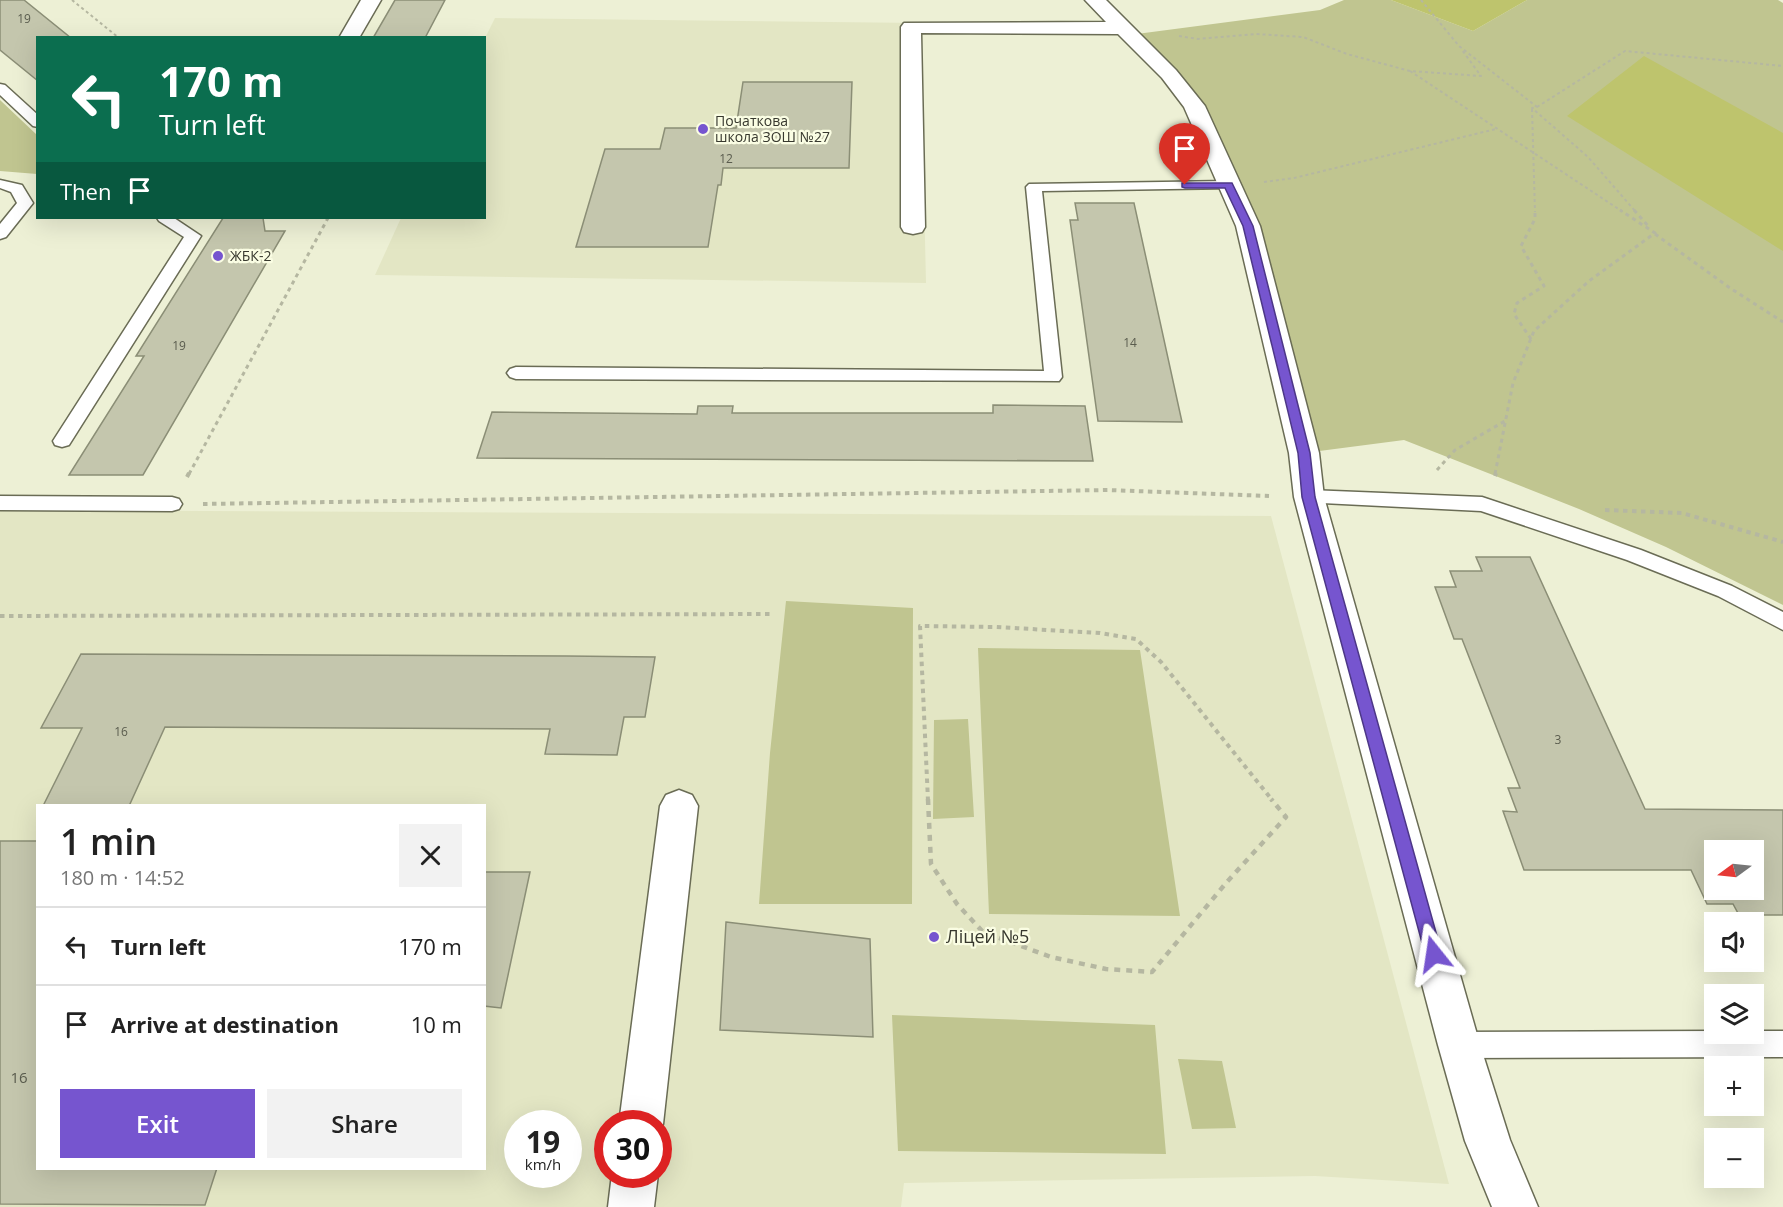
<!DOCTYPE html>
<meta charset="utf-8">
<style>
body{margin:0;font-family:"Open Sans",sans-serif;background:#f2f2f2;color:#222;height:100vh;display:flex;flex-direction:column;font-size:22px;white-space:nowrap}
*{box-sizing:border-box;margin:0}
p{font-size:20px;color:#767676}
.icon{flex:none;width:33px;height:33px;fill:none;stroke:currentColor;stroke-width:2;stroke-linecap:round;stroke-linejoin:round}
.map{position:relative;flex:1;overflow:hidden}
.details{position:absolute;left:36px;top:804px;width:450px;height:366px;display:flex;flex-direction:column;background:#fff;border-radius:0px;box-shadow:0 6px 24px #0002}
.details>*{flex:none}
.top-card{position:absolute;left:36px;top:36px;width:450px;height:183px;border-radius:0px;box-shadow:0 6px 24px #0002;background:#0b6e4f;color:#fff;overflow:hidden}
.needle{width:39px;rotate:255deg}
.fabs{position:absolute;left:1704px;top:840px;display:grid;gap:12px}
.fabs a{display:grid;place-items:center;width:60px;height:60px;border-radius:0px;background:#fff;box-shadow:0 6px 24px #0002;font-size:30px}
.speed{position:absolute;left:504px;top:1110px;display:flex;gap:12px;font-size:30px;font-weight:700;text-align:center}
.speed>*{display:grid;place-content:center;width:78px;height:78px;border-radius:50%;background:#fff;box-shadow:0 6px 24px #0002;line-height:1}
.speed small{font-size:15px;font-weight:400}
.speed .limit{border:9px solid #d22;background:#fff;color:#111}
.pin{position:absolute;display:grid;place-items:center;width:51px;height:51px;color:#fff;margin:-62px -26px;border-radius:50% 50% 50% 0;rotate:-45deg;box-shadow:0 0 6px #0007}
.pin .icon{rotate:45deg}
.me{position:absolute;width:66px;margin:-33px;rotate:345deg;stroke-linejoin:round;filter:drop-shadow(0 0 4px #0008)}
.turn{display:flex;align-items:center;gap:21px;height:126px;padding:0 24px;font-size:27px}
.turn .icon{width:78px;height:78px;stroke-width:2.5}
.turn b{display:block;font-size:42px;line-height:51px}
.then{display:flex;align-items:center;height:57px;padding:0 24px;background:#0003;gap:12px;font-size:22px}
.round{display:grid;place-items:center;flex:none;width:63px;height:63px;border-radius:0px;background:#f2f2f2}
.overview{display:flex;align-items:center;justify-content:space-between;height:102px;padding:0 24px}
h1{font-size:36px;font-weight:600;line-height:45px}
.action{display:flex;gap:12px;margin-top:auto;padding:12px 24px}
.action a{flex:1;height:69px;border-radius:0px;background:#7655cf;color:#fff;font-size:24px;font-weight:600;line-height:69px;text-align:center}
.action a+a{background:#f2f2f2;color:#222}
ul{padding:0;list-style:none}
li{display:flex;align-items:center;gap:18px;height:78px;padding:0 24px;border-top:2px solid #e0e0e0}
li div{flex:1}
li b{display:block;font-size:22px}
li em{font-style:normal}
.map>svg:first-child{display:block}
.built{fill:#e3e6c4;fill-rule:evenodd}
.green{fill:#c0c590}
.forest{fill:#bec46d}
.building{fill:#c4c6ad;stroke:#8b8e76;stroke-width:1.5;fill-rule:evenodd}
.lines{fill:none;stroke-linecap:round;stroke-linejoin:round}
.service-casing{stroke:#6a6c55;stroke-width:3}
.minor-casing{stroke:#6a6c55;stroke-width:3}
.path-far3{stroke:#b5b7a1;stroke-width:2;stroke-dasharray:3 3;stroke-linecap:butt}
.path-far2{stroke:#b5b7a1;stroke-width:3;stroke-dasharray:4 4;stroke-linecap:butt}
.path-far1{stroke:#b5b7a1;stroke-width:4;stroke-dasharray:4.5 4.5;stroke-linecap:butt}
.path{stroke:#b5b7a1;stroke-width:4.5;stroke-dasharray:6 6;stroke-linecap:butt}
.service{fill:#fff;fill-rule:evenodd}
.minor{fill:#fff;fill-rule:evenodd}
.route{fill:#7655cf;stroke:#4d3787;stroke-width:1.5}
.poi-dot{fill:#7655cf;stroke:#fafde3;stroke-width:2}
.labels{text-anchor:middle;stroke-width:4.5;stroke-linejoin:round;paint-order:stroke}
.number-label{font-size:12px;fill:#5a5c4e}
.far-poi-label{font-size:14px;fill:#37382e;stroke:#fafde3;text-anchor:start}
.near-number-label{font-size:15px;fill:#5a5c4e}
.near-poi-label{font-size:18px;fill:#37382e;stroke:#fafde3;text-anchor:start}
</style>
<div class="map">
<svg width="1783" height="1207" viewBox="0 0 1783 1207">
<rect width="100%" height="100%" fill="#edf0d5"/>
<!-- built -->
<path class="built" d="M495,18L920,23L926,283L375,275L401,218H484V40Z
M0,510L1271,516L1449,1184L1315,1176L904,1183L901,1207H0ZM38,806H484V1168H38ZM518,1124H568V1174H518ZM608,1124H658V1174H608Z"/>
<!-- green -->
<path class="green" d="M1344,0H1391L1473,31L1527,0H1778L1783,3V605L1666,547L1579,509L1404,440L1304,453L1248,226L1194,106L1129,35L1320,10Z
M0,100L37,135V174L0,171Z
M786,601L913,608L912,904H759L770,753Z
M978,648L1140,650L1180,916L989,914Z
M968,719L974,817L933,819L934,720Z
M892,1015L1155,1025L1166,1154L898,1151Z
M1178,1059L1222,1061L1236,1128L1192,1129Z"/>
<!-- forest -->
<path class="forest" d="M1391,0H1527L1473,31Z
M1644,56L1783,133V251L1567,116Z"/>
<!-- building -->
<path class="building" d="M0,0H24L71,38H38V81L0,50Z
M395,0H445L425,38H373Z
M743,82H852L849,168H723L721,185H718L708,247H576L605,149H660L665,128H736Z
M1075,203H1134L1182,422L1098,421L1070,220H1078Z
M223,218H263L265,231H285L143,475H69L144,356H136Z
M993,405L1085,406L1093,461L477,458L492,412L697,414L698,406H733L732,413H993Z
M1476,557H1530L1645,809L1783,810V915H1739L1733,904H1707L1691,870H1524L1503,811L1517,812L1508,788H1520L1462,639H1454L1435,587H1456L1450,571H1482ZM1714,850H1754V890H1714Z
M81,654L567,656L655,657L645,717H624L617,755L545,754L550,729L165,727L129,806H43L82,728H41Z
M0,841H38V1168H217L205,1205L0,1204Z
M484,872H530L501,1008L484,1006Z
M726,922L870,939L873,1037L720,1030Z"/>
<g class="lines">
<defs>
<path id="service" d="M0,84L5,85L38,115V127L33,126L0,95Z
M0,180L22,185L33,203L6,237L0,239V224L17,203L11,192L0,188Z
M1229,181L1236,185L1234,188L1042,191L1062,377L1059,381L516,379L510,377L507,373L510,369L516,367L1044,371L1026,187L1029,184Z
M157,218H174L201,236L69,445L62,447L55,445L53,441L184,237L159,221Z
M1309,490L1482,497L1641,550L1732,586L1783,612V630L1718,596L1627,560L1481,511L1302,502L1299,497L1302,492Z
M0,496L172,497L179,499L182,504L179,509L172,511L0,510Z
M1714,1031V1034H1754V1031H1783V1057L1459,1058L1449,1054L1445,1045L1449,1036L1459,1032Z"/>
<path id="minor" d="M361,0H381L359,38H339Z
M1085,0H1106L1176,70L1205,106L1260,226L1319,453L1324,497L1480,1045L1510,1140L1538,1207H1492L1465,1141L1438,1045L1294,497L1289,453L1236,226L1184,107L1162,78L1118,34L921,33L925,227L922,232L913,234L904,232L901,227V27L904,23L1106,22Z
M679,790L692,795L698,806L663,1124L658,1136V1124H619L660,806L666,795Z
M612,1174H658L654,1207H608Z"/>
</defs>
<!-- service casing -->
<use href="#service" class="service-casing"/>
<!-- minor casing -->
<use href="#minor" class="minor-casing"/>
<!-- path-far3 -->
<path class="path-far3" d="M72,0L119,38
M1421,0L1459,46L1537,107L1532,108L1588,157L1636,212
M1179,36L1198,39L1256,34L1303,37L1347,54L1410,71L1481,76L1462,50
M1410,71L1623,212
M1537,107L1625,51L1783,66
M1532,109L1535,212
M1264,182L1294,178L1496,129"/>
<!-- path-far2 -->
<path class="path-far2" d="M1634,210L1650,228
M1655,234L1730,288L1783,322
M1531,339L1514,314L1517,303L1544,286L1521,246L1535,219V210
M1437,470L1455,450L1505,421
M189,474L328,218
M1495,474L1513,383L1534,331L1589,281L1655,233L1620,210"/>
<!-- path-far1 -->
<path class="path-far1" d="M1495,476L1496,473
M187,477L189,473
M203,504L1108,490L1269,496
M1605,510L1682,513L1783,542
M0,616L774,614
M928,801L920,626L996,627L1100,633L1136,639L1161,662L1273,801"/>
<!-- path -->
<path class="path" d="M928,799L931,864L957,904L983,932L1051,957L1106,969L1152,972L1226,883L1286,817L1271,799"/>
<!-- service -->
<use href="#service" class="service"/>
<!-- minor -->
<use href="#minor" class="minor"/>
</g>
<!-- route -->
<path class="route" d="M1182,183H1232L1253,226L1310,453L1315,497L1442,954L1440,959L1434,961L1428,959L1425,954L1302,497L1298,453L1243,226L1225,188H1185L1182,187Z"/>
<!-- markers -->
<g class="poi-dot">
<circle cx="703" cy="129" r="6"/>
<circle cx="218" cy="256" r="6"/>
<circle cx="934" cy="937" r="6"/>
</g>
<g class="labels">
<!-- number labels -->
<g class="number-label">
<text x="24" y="23">19</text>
<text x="726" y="163">12</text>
<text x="1130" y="347">14</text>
<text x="179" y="350">19</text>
<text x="121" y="736">16</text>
<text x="1558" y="744">3</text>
</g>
<!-- far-poi labels -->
<g class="far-poi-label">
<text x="715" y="126">Початкова<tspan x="715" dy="16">школа ЗОШ №27</tspan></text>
<text x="230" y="261">ЖБК-2</text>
</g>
<!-- near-number labels -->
<g class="near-number-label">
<text x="19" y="1083">16</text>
</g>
<!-- near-poi labels -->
<g class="near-poi-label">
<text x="946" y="943">Ліцей №5</text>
</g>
</g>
</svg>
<div class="fabs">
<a><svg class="needle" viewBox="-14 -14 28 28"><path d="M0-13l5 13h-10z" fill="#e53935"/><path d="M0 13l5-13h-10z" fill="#767676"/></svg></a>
<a><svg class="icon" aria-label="sound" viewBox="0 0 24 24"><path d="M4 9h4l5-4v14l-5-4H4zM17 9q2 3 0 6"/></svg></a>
<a><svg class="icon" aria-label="layers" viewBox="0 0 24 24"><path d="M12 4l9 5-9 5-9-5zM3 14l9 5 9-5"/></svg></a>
<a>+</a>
<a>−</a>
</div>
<div class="speed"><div>19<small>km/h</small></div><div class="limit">30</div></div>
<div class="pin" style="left:1185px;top:185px;background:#d93025"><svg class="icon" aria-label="arrive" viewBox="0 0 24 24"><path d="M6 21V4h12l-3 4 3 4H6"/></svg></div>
<svg class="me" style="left:1434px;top:954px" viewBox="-20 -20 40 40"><path d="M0-17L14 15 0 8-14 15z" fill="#7655cf" stroke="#fff" stroke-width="4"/></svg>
<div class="top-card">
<div class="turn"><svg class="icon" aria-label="left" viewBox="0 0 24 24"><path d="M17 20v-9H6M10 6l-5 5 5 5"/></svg><div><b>170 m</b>Turn left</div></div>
<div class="then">Then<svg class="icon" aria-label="arrive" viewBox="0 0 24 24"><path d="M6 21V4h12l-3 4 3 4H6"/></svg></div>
</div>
<section class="details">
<div class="overview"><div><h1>1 min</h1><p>180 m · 14:52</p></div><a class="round"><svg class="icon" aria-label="close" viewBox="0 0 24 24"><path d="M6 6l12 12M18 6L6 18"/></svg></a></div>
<ul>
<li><svg class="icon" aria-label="left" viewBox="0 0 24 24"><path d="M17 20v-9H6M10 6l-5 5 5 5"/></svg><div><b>Turn left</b></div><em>170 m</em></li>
<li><svg class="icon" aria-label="arrive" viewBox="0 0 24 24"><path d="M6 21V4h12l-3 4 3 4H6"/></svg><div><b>Arrive at destination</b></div><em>10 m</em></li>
</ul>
<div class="action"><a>Exit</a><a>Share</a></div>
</section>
</div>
